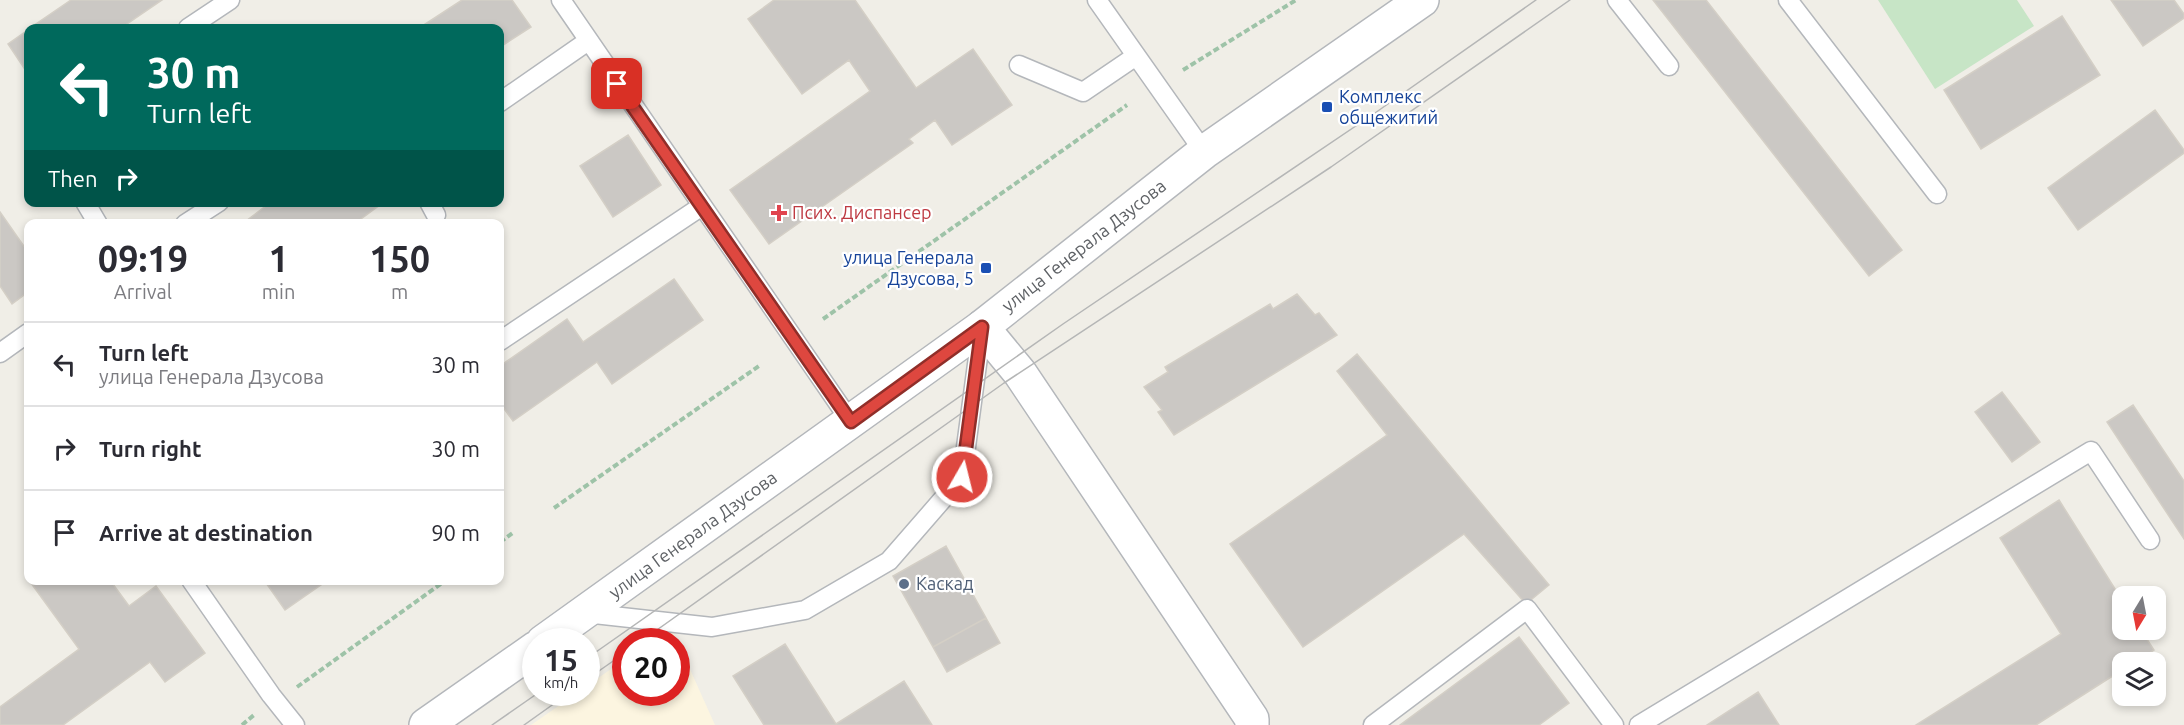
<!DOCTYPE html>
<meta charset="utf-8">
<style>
body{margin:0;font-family:Ubuntu,sans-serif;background:#f7f7f7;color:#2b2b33;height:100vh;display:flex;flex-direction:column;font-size:22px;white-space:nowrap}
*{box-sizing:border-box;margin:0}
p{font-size:20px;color:#7c7c81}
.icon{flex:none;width:33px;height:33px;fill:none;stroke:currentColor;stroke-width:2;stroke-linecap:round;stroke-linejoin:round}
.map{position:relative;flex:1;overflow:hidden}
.side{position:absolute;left:24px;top:219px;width:480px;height:366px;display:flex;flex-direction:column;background:#fff;border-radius:12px;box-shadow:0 3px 9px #0003}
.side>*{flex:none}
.banner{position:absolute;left:24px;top:24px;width:480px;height:183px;border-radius:12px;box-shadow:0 3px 9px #0003;background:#00695c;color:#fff;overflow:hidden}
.needle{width:39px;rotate:190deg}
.buttons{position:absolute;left:2112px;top:586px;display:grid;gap:12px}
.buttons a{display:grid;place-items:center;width:54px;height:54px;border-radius:12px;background:#fff;box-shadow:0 3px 9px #0003;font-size:30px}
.speed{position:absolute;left:522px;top:628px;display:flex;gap:12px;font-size:30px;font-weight:700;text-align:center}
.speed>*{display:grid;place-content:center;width:78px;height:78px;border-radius:50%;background:#fff;box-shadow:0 3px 9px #0003;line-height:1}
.speed small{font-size:15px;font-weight:400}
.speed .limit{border:9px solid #d22;background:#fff;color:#111}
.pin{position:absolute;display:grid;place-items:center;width:51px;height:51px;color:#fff;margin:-26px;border-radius:12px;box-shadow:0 3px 9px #0006}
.me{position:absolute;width:66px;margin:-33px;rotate:8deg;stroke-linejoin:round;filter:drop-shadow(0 0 4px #0008)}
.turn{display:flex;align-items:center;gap:21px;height:126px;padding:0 24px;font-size:27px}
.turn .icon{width:78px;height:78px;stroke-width:2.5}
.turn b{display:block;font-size:42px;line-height:51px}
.then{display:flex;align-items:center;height:57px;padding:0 24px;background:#0003;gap:12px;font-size:22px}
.eta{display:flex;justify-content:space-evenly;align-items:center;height:102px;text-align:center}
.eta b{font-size:36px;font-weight:600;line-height:42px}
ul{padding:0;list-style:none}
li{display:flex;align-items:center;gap:18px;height:84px;padding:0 24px;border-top:2px solid #e1e1e2}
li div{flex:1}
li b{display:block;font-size:22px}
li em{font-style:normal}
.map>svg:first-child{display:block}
.commercial{fill:#fcf5e0}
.green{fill:#c7e5c6}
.building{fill:#cbc8c4;stroke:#d4cfc6;stroke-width:1.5}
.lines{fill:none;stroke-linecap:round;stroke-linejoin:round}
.service-casing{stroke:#b4b7bb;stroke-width:21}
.minor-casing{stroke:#b4b7bb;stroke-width:36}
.tertiary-casing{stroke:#b4b7bb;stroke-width:36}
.path{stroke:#9ec3a8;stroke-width:4;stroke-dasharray:6 3;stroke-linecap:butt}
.service{stroke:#fff;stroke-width:18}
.minor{stroke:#fff;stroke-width:33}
.tertiary{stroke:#fff;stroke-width:33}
.tram{stroke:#b5b6b6;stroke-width:1.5}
.route-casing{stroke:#902e29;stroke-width:15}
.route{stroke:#de473f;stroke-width:10}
.transit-dot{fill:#1a4fb4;stroke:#fff;stroke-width:2}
.health-dot{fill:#e0444e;stroke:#fff;stroke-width:2}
.service-dot{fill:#5c6f8a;stroke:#fff;stroke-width:2}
.labels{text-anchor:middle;stroke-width:4.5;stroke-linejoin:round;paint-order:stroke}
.transit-label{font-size:18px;fill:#164399;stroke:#fff;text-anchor:start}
.health-label{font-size:18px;fill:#be3a42;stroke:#fff;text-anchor:start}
.street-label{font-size:18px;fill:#5f6266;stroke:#fff}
.service-label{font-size:18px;fill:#4e5e75;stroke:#fff;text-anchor:start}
</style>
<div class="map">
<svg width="2184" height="725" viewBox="0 0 2184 725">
<rect width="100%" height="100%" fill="#f0eee7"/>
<!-- commercial -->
<path class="commercial" d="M671,627L715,725H531L577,693H586L587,686L625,659L626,693H676V642H650Z"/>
<!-- green -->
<path class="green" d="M1878,0H2017L2034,26L1935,89Z"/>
<!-- building -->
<path class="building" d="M71,0H162L121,28H30Z
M462,0H512L531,27L500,47V28H419Z
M774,0H855L916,88L973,49L1012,105L952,145L935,120L909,139L913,143L769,244L730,190L870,91L849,60L802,94L748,19Z
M1653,0H1706L1902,250L1869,276Z
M2111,0H2174L2184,14V18L2143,46Z
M2062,16L2100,75L1981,149L1944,90Z
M28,30V74L8,44Z
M2155,110L2184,150V153L2078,230L2048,188Z
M628,135L661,185L613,217L580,166Z
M271,202H384L354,224H242Z
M0,212L28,252V292L12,304L0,286Z
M674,279L703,320L612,384L597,362L513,421L500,403V366L567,319L583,342Z
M1297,294L1315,315L1319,313L1337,335L1174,435L1158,412L1162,410L1144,387L1168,372L1165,367L1270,304L1273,309Z
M1357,354L1549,585L1526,604L1464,534L1303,647L1230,544L1387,435L1337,371Z
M2002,392L2040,442L2012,462L1975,412Z
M2133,405L2184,481V539L2107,422Z
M2059,500L2122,600V630H2141L2154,650L2134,663H2122V670L2036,725H1916L2061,634L2000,538Z
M946,546L986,618L933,647L893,576Z
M34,580H110L129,606L156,586L205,653L165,682L150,662L63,725H0V707L79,649L31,583Z
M264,580H328L285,610Z
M986,618L1000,643L947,672L933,647Z
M1519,637L1569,703L1539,725H1400Z
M785,644L836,724L904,681L932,725H764L733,676Z
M1758,692L1779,725H1707Z"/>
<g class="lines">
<defs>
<path id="service" d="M561,0L851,422
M1097,0L1204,152
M1617,0L1669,66
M1788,0L1937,194
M188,28L230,0
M1019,65L1083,92L1136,56
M500,102L588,41
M85,202L98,224
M429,202L436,215
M185,224L219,202
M500,341L702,206
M0,353L28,333
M191,580L271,695L295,725
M585,613L712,627L805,610L889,561L962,477L982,327
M1373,725L1527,609L1614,725
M1639,725L2091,451L2150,540"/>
<path id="minor" d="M982,327L1020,373L1252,719V725"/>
<path id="tertiary" d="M543,642L982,327L1204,152L1422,0
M426,725L536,648"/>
</defs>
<!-- service casing -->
<use href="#service" class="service-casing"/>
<!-- minor casing -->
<use href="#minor" class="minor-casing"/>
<!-- tertiary casing -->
<use href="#tertiary" class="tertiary-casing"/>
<!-- path -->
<path class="path" d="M1183,70L1296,0
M823,319L1127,105
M554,508L759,366
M500,542L514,532
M297,687L446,580
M242,725L254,715"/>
<!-- service -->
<use href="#service" class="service"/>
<!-- minor -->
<use href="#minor" class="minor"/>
<!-- tertiary -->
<use href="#tertiary" class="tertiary"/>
<!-- tram -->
<path class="tram" d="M640,642L1004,383L1331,167L1570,0
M586,659L1063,324L1375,113L1536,0
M586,680L626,652
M492,725L538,693
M524,725L569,693"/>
</g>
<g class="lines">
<defs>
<path id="route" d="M617,84L851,422L982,327L962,477"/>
</defs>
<!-- route casing -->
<use href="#route" class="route-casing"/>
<!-- route -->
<use href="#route" class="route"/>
</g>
<!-- markers -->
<g class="transit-dot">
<rect x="1321" y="101" width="12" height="12" rx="3"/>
<rect x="980" y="262" width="12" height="12" rx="3"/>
</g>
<path class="health-dot" d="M776 204h6v6h6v6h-6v6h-6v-6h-6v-6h6z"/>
<circle class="service-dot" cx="904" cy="584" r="6"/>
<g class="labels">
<!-- transit labels -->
<g class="transit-label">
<text x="1339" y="103">Комплекс<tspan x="1339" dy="21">общежитий</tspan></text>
<text x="974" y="264" text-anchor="end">улица Генерала<tspan x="974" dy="21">Дзусова, 5</tspan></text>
</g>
<!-- health labels -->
<g class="health-label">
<text x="792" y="219">Псих. Диспансер</text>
</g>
<!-- street labels -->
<g class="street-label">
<text transform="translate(1084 246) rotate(-38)" y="6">улица Генерала Дзусова</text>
<text transform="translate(693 535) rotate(-36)" y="6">улица Генерала Дзусова</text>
</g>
<!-- service labels -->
<g class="service-label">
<text x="916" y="590">Каскад</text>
</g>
</g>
</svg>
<div class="buttons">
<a><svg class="needle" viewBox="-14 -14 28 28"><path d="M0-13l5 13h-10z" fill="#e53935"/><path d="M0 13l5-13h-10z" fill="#7c7c81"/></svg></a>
<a><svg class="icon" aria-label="layers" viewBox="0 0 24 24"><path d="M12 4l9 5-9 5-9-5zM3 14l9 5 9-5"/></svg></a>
</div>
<div class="speed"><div>15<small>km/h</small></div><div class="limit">20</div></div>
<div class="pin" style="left:617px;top:84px;background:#d93025"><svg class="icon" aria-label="arrive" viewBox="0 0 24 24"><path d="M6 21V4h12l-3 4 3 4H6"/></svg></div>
<svg class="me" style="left:962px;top:477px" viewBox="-20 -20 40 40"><circle r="17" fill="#de473f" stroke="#fff" stroke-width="3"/><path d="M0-11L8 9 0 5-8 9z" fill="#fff"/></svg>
<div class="banner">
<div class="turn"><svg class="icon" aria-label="left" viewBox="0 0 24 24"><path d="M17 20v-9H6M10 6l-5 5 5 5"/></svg><div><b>30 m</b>Turn left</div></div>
<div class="then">Then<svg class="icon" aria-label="right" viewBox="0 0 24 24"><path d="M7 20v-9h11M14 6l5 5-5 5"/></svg></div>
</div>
<section class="side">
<div class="eta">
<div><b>09:19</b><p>Arrival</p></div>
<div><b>1</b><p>min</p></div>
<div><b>150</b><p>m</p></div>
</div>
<ul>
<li><svg class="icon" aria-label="left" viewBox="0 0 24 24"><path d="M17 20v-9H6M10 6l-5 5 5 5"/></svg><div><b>Turn left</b><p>улица Генерала Дзусова</p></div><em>30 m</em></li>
<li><svg class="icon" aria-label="right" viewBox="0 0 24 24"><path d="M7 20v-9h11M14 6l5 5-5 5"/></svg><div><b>Turn right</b></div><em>30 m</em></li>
<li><svg class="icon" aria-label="arrive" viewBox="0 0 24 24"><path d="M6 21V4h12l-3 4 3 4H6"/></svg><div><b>Arrive at destination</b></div><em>90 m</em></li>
</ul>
</section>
</div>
